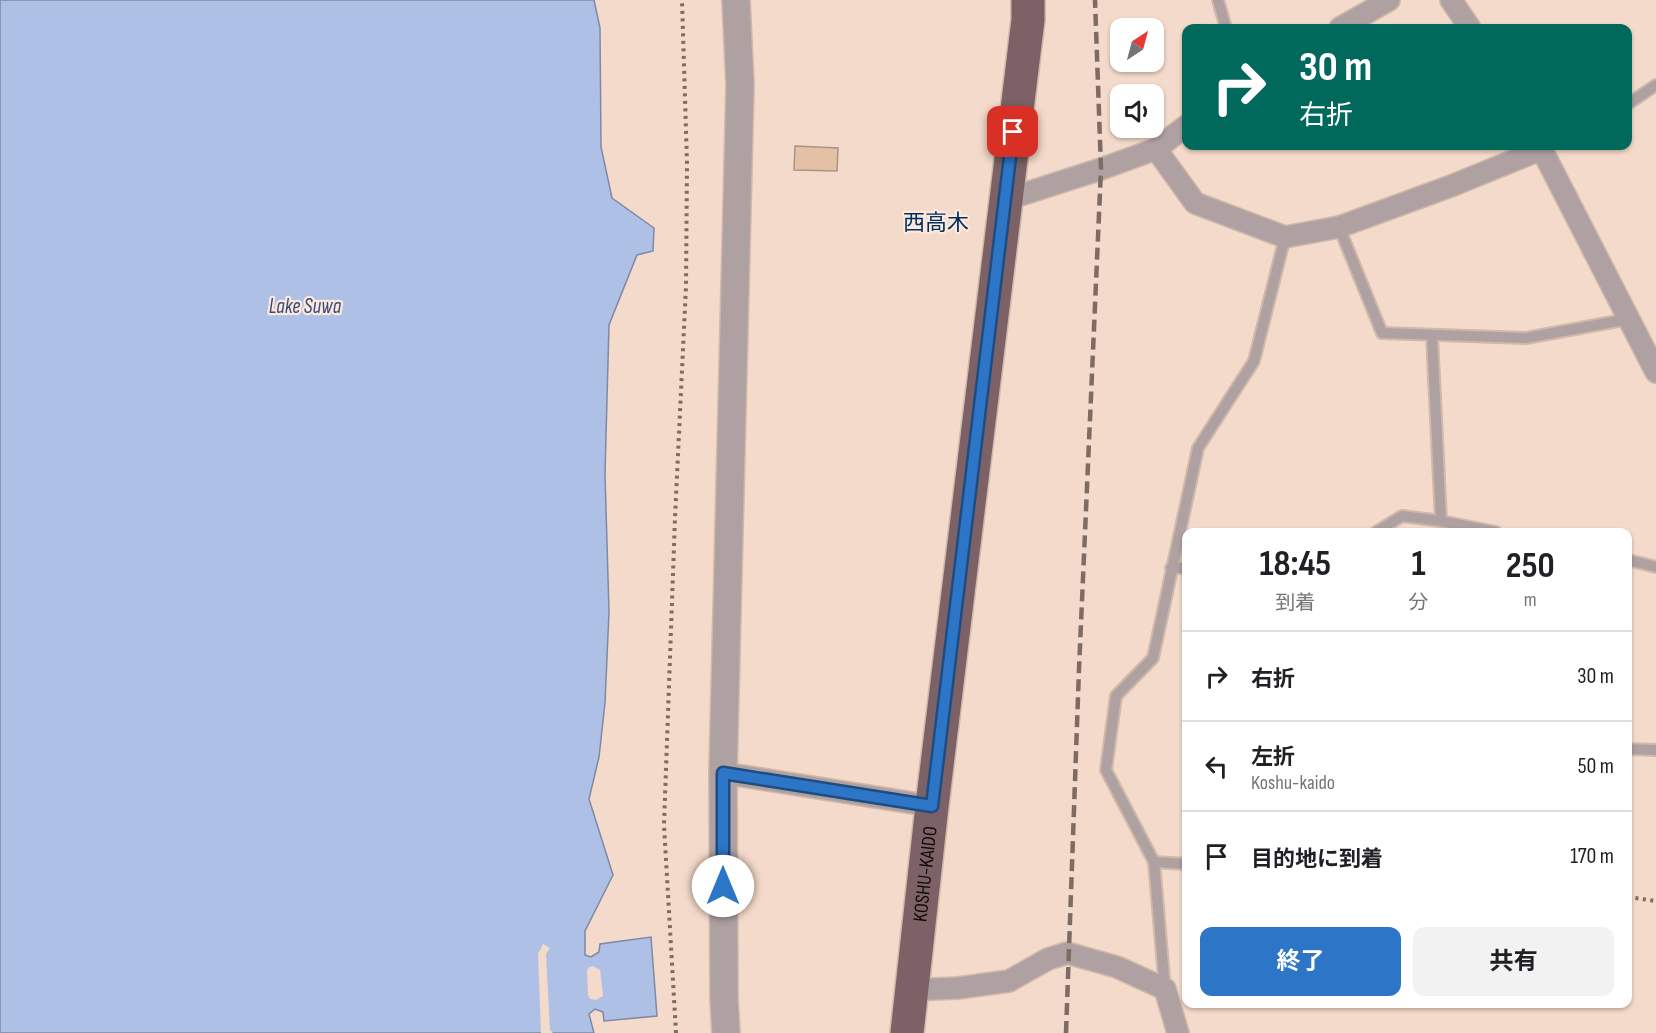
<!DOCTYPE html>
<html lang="ja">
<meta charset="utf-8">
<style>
body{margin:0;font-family:"Sofia Sans Condensed","Noto Sans JP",sans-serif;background:#f2f2f2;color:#202124;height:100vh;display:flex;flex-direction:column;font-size:22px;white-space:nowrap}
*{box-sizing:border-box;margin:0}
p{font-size:20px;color:#757577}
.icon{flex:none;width:33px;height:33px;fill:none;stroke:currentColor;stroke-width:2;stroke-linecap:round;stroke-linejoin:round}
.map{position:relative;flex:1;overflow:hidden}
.side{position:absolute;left:1182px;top:528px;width:450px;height:480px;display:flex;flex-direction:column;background:#fff;border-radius:12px;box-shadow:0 2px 4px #0004}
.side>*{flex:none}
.banner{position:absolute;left:1182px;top:24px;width:450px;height:126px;border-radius:12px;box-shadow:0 2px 4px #0004;background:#00695c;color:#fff;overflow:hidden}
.needle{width:39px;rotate:36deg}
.fabs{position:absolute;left:1110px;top:18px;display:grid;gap:12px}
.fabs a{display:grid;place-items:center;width:54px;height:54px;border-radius:12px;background:#fff;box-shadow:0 2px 4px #0004;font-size:30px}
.pin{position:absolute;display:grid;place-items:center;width:51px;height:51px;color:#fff;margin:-26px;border-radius:12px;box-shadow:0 3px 9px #0006}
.me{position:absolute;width:66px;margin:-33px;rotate:0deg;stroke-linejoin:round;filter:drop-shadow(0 0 4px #0008)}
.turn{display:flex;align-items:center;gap:21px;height:126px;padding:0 18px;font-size:27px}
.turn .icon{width:78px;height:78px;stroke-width:2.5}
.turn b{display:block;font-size:42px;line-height:51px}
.eta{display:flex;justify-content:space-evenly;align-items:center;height:102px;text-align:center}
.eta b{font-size:36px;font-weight:700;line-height:42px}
.primary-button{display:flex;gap:12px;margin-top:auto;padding:12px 18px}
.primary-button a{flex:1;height:69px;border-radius:12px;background:#2d76c7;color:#fff;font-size:24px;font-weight:700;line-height:69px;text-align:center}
.primary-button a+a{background:#f2f2f2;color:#202124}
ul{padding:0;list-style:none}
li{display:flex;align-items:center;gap:18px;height:90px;padding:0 18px;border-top:2px solid #e0e0e0}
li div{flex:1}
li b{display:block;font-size:22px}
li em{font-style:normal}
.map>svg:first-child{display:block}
.water{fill:#aec0e5;stroke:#7f89a2;stroke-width:1.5}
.pier{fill:#f4daca}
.building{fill:#e4c0a5;stroke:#ab9484;stroke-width:1.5}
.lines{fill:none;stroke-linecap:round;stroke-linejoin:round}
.service-casing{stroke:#d0b9aa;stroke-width:14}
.minor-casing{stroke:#d0b9aa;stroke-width:24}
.tertiary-casing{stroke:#d0b9aa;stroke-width:30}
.trunk-casing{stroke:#d0b9aa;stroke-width:36}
.path{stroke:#7c6c62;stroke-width:4;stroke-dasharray:3 4.5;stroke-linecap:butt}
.service{stroke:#afa1a2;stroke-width:10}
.minor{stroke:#afa1a2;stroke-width:21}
.tertiary{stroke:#afa1a2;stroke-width:27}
.trunk{stroke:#7c6266;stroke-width:33}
.rail{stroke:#7d6c63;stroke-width:4.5;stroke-dasharray:12 6;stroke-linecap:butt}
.route-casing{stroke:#1d4d81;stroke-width:15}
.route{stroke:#2d76c7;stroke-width:10}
.labels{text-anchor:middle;stroke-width:4.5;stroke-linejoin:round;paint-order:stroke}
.street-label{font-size:20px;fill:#110905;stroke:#fde8db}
.water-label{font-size:21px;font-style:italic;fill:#364d7d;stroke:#fde8db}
.quarter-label{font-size:22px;fill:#002f61;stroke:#fde8db}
</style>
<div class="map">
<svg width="1656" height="1033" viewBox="0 0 1656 1033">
<rect width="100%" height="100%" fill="#f4daca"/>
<!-- water -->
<path class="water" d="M0,0H594L600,28L601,147L612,198L654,228L653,251L637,255L609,325L605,474L609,612L605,703L599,757L589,799L613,875L585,931V955L591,957L599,952L600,944L651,937L657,1016L604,1021L603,1012L595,1009L589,1014L594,1033H0Z"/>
<!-- pier -->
<path class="pier" d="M543,944L550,948L546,954L550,1030L553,1033H541L538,954Z
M593,966L600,970L601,978L603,996L596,1000L590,999L588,995L587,971L589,967Z"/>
<!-- building -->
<path class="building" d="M795,146L838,148L837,171L794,170Z"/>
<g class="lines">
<defs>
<path id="service" d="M1218,0L1226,28
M1628,104L1656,85
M1339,227L1382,333L1526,338L1629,319
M1432,336L1441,521L1496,532
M1376,532L1402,516L1441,521
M1628,560L1656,567
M1171,568H1186
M1628,749L1656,750
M1154,862L1186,864
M1165,989L1154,862L1106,770L1116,696L1153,658L1198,448L1254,361L1285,237"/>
<path id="minor" d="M1451,0L1470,28
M1340,28L1389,0
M1540,146L1656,372
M1156,149L1186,126
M1005,200L1101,169L1156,149L1195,203L1285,237L1339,227L1451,186L1542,149
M723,773L932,806
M910,990L958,988L1009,981L1048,959L1067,953L1117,967L1165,989L1178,1033"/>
<path id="tertiary" d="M726,1033L724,999L723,773L740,85L736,0"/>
<g id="trunk">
<path id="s1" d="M907,1033L932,806L1028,20V0"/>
</g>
</defs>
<!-- service casing -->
<use href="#service" class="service-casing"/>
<!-- minor casing -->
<use href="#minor" class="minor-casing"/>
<!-- tertiary casing -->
<use href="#tertiary" class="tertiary-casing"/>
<!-- trunk casing -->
<use href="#trunk" class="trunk-casing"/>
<!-- path -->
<path class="path" d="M1628,897L1656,901
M676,1033L664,825L675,518L686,286L687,163L682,0"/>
<!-- service -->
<use href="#service" class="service"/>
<!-- minor -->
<use href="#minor" class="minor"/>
<!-- tertiary -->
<use href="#tertiary" class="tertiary"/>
<!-- trunk -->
<use href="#trunk" class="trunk"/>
<!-- rail -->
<path class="rail" d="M1066,1033L1079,669L1101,169L1095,0"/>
</g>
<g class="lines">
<defs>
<path id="route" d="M723,886V773L932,806L1013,132"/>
</defs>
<!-- route casing -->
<use href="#route" class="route-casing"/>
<!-- route -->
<use href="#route" class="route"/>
</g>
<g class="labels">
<!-- street labels -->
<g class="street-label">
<text dy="7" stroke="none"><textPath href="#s1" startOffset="160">KOSHU-KAIDO</textPath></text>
</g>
<!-- water labels -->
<g class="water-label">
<text x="305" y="313">Lake Suwa</text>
</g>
<!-- quarter labels -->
<g class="quarter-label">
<text x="936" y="230">西高木</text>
</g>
</g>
</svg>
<div class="fabs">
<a><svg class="needle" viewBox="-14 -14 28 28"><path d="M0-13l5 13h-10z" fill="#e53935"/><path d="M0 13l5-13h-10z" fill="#757577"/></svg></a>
<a><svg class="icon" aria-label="sound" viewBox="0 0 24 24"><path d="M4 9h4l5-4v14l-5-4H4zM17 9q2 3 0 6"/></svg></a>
</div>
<div class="pin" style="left:1013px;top:132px;background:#d93025"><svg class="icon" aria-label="arrive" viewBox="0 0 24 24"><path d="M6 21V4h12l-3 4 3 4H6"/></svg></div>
<svg class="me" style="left:723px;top:886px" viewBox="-20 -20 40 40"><circle r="19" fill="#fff"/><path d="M0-13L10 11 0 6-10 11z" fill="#2d76c7"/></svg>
<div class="banner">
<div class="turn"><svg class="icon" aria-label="right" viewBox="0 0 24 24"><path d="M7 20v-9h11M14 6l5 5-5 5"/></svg><div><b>30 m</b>右折</div></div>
</div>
<section class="side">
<div class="eta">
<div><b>18:45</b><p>到着</p></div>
<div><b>1</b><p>分</p></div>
<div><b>250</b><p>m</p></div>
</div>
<ul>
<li><svg class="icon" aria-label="right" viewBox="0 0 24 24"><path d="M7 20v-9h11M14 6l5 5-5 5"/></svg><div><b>右折</b></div><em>30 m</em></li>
<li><svg class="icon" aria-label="left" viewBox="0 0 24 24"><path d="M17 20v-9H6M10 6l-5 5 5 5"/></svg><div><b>左折</b><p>Koshu-kaido</p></div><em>50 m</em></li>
<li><svg class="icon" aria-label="arrive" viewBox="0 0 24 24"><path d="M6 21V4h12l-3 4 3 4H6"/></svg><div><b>目的地に到着</b></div><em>170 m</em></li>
</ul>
<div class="primary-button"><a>終了</a><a>共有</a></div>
</section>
</div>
